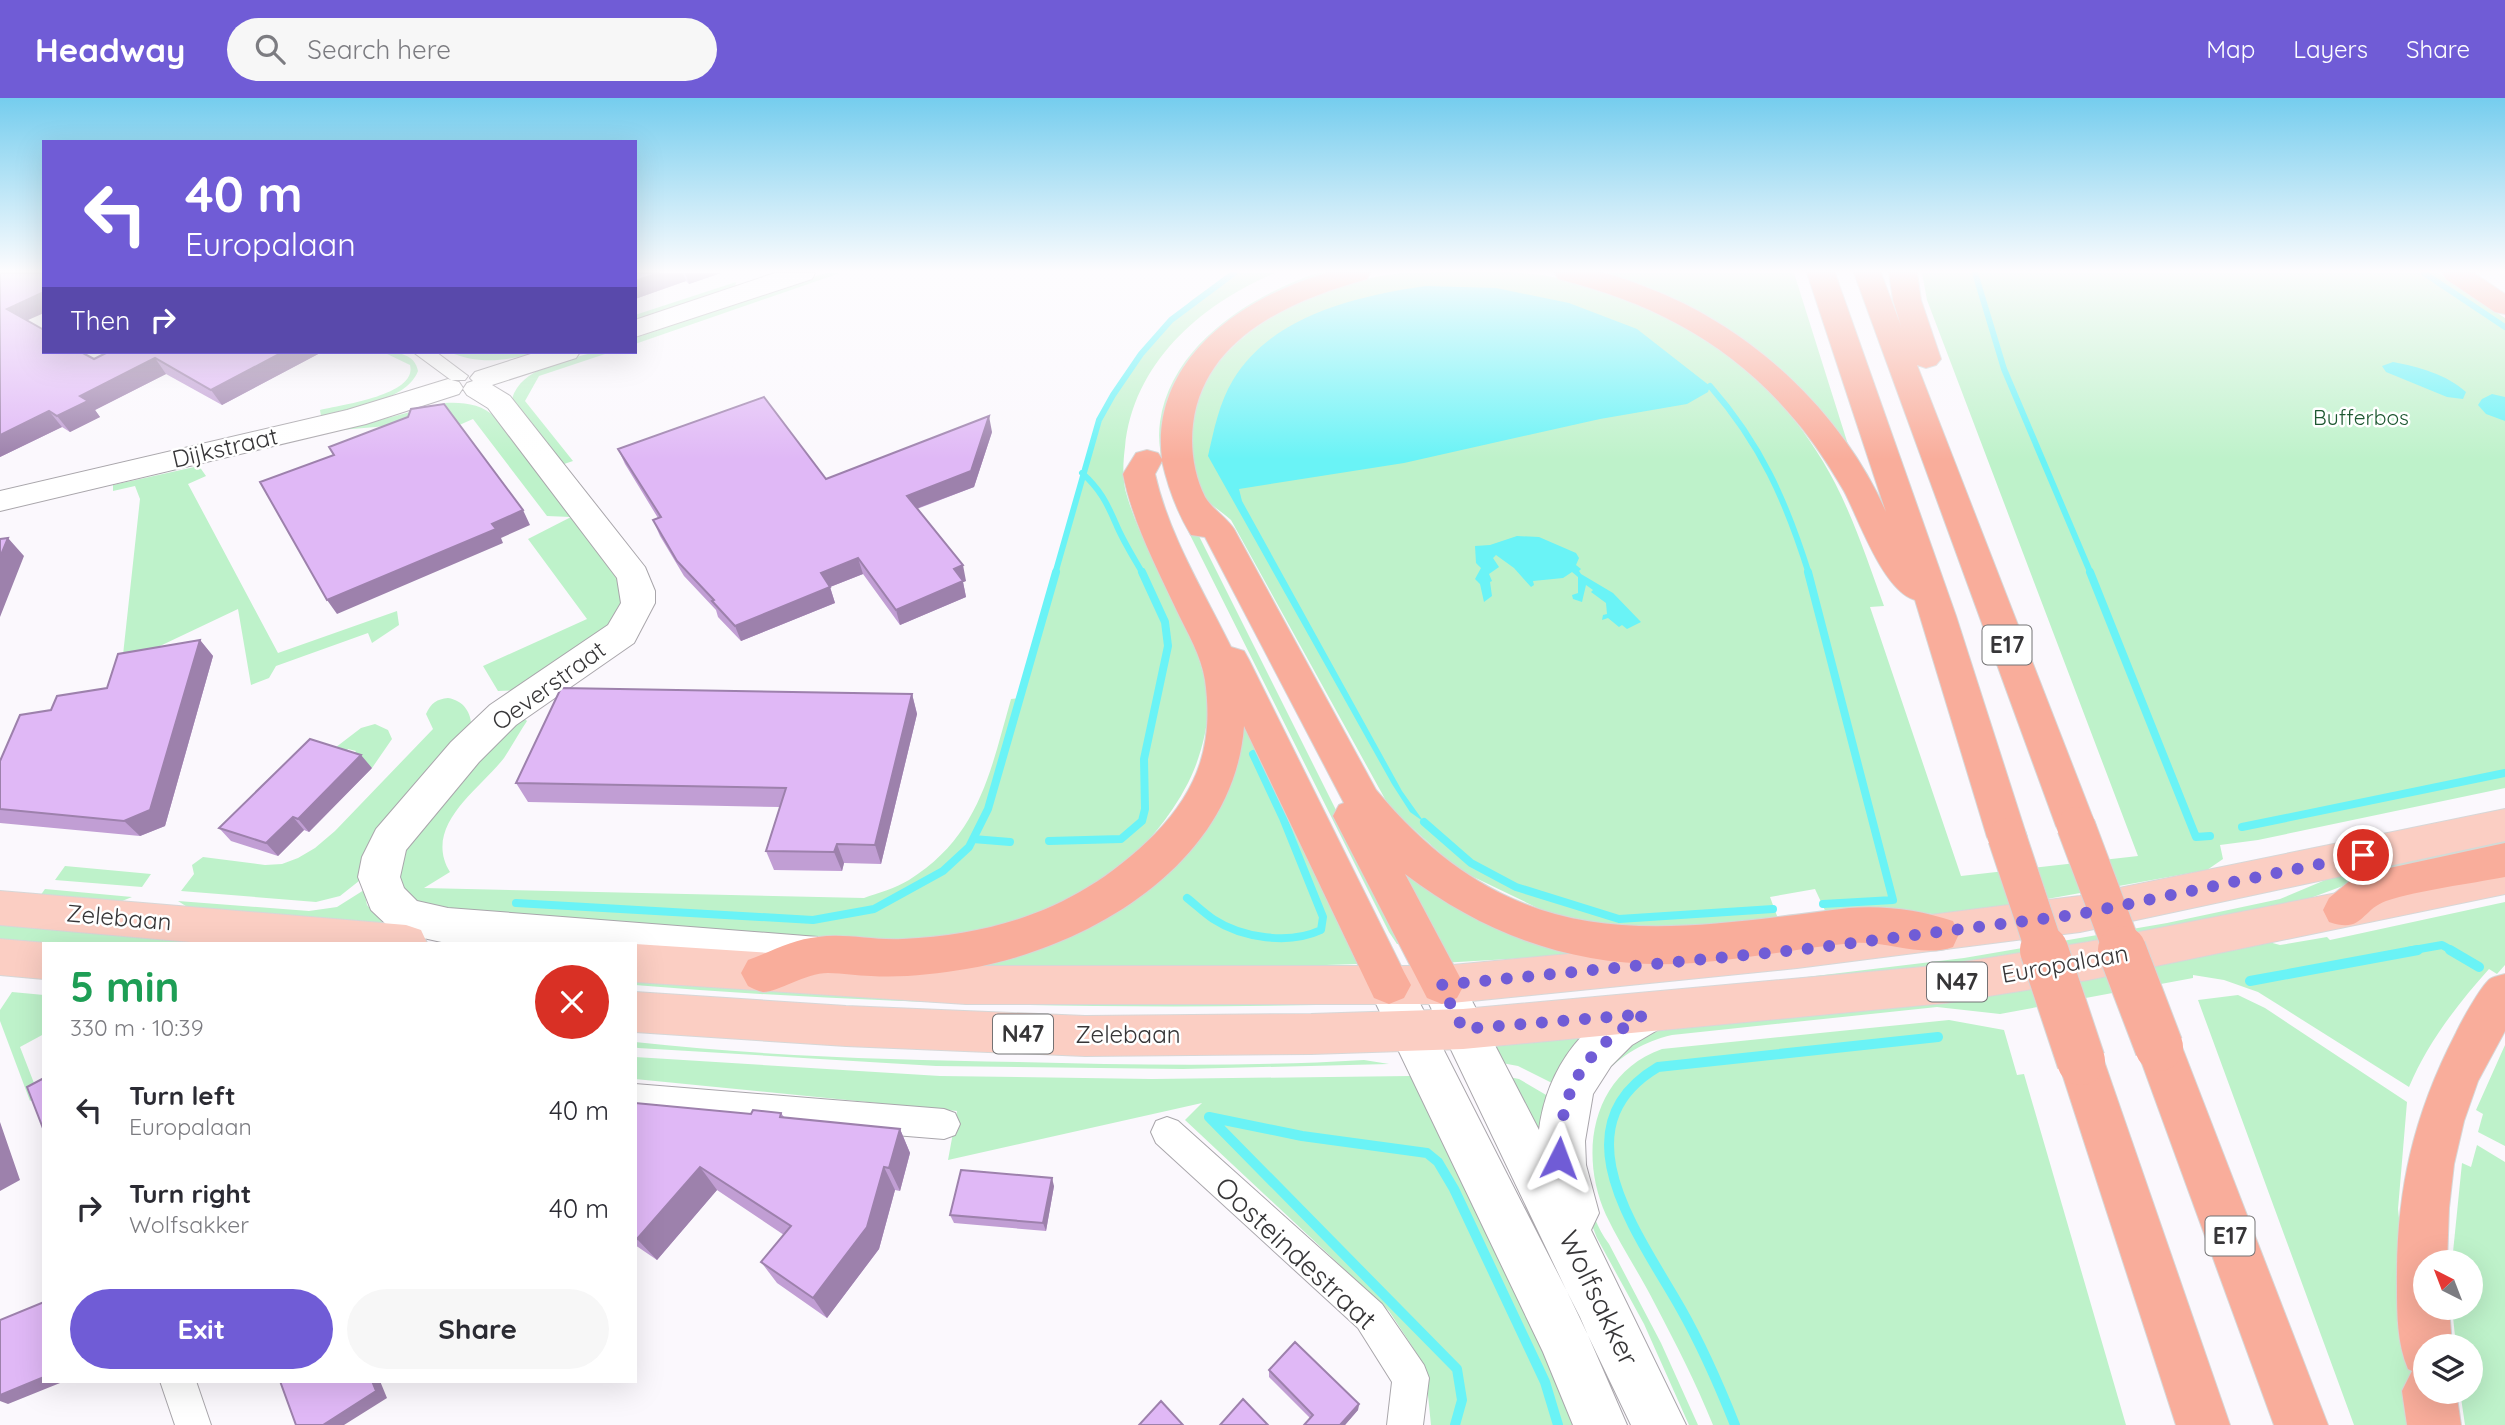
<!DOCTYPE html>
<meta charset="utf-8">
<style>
body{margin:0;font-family:Quicksand,sans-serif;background:#f7f7f7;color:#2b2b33;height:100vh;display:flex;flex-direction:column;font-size:26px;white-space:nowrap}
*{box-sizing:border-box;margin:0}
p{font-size:23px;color:#7c7c81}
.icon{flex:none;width:38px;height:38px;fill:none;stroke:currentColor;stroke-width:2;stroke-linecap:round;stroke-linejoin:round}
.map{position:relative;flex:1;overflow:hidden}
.panel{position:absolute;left:42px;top:844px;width:595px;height:441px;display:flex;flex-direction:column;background:#fff;border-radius:0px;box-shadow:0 7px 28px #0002}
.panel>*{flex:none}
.hud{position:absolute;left:42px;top:42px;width:595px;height:214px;border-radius:0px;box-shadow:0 7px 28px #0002;background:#705cd6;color:#fff;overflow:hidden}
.needle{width:46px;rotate:318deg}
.tools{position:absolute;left:2413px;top:1152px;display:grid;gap:14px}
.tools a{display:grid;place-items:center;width:70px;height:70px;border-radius:50%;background:#fff;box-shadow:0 7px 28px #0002;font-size:35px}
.pin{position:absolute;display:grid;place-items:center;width:60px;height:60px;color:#fff;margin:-30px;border:4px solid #fff;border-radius:50%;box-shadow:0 2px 7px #0007}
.me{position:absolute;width:77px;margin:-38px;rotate:3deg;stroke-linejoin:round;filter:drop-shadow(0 0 5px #0008)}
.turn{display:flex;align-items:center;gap:24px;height:147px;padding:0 28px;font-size:32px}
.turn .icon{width:91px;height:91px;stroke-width:2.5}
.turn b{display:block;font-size:49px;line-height:60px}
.then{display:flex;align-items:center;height:66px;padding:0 28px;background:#0003;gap:14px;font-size:26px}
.round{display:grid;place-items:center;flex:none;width:74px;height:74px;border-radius:37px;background:#f7f7f7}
.overview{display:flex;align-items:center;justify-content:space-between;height:119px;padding:0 28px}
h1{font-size:42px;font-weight:700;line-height:52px;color:#1e9e55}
.button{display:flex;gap:14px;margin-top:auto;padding:14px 28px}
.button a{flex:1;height:80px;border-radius:42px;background:#705cd6;color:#fff;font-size:28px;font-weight:700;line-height:80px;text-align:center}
.button a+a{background:#f7f7f7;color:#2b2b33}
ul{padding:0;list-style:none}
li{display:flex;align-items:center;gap:21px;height:98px;padding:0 28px}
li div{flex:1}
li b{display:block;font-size:26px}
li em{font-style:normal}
header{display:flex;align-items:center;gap:42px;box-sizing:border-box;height:98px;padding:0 35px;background:#705cd6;color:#fff}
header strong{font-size:33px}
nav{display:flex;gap:38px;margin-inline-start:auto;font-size:24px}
.search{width:490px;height:63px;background:#f7f7f7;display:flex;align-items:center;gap:18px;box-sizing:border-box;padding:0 24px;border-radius:38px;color:#7c7c81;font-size:26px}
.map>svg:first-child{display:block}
.green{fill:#bef2ca}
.water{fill:#6af3f6}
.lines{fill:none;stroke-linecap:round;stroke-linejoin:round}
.stream-far2{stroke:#6af3f6;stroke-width:6}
.stream-far1{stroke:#6af3f6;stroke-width:8}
.stream{stroke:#6af3f6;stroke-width:10}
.street-casing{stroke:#a9a6ab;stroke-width:2}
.secondary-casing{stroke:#a9a6ab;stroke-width:2}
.primary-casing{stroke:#d7d7d7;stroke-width:2}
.highway-casing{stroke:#d7d7d7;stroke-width:2}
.street{fill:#fff;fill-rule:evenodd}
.secondary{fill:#fff;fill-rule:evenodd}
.primary{fill:#fbcec3;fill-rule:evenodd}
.highway{fill:#f9ad9b;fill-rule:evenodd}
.highway-bridge-far1-casing{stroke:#d7d7d7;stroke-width:40;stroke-linecap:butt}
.highway-bridge-casing{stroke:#d7d7d7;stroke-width:50;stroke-linecap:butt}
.highway-bridge-far1{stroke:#f9ad9b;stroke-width:38}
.highway-bridge{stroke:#f9ad9b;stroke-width:48}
.wall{fill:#c19ed4}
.shaded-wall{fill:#9d81ac}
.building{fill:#e0b8f6;stroke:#9d81ac;stroke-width:2}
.route{stroke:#705cd6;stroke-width:12;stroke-dasharray:0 21.6}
.labels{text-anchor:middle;stroke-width:5;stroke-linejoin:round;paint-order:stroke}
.far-park-label{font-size:21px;fill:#1c5730;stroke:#fff}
.shield{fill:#fff;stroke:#737274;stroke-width:2}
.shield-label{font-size:23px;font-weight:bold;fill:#373638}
.street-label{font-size:24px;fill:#373638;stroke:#fff}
.near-street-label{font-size:28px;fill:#373638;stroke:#fff}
</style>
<header>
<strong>Headway</strong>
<div class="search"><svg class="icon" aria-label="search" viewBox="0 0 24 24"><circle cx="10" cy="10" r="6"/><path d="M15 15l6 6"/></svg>Search here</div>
<nav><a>Map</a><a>Layers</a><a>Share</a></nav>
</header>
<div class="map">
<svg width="2505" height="1327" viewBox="0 0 2505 1327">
<rect width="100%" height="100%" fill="#fbf8fd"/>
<!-- green -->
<path class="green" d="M825,175H840L635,246V240Z
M1230,175H1275C1201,206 1133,265 1125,349C1123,364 1122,383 1127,398C1146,462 1190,517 1205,582C1213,615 1203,655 1188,685C1138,781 1049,822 946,839C866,852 784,843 704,836C612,829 520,821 427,813L397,788L402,747L520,616L527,623C519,635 512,648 504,660C479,692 422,728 450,774L424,790L864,800C878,795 896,790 909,782C979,738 990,675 1011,601L1020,600L1099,322L1128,271L1149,244L1192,202Z
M1317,175H1333L1208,246L1178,396L1403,846H1397L1389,834L1178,413C1167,385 1156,354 1160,324C1171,247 1250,198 1317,175Z
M1401,175C1441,175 1483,172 1523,175C1583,180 1661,209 1711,243C1762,277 1807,331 1835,385C1855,424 1869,467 1884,508L1870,509L1961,778L2138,758L1927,202L1922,175H2438L2505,220V690L2258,742L2220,747L2223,761L2207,772L1964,816L1940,817L1909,813L1828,819L1815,791L1770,799L1780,826L1661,838L1546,814L1459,772L1390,710L1231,422C1222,414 1209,406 1203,397C1192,383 1192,357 1191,340C1190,241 1318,184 1401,175Z
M1590,175H1794L1850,353L1785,280Z
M736,184L735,190L635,223V217Z
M383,254C398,254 415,256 418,273C407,303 349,311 321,318L320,312C341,307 418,297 410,267Z
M449,254H538C506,263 480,267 449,254Z
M594,254H611L539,278L525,303L573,363L561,367L512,301C521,269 566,263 594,254Z
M445,305C464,304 482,306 496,320L616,474L626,502L617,523L518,592L498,593L483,568L587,521L528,441L571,419L547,418L473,321L457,328L444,323L341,332Z
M199,368L206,378L188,386L278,555L397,513L399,527L372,545L368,535L276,568L269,580L251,587L238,511L122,566L140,401L135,388L113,393V387Z
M448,600C466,603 473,618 471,634L364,779L340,798L316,804L181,793L194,776L192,767L203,759L265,767L282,766L298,760L315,750L335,733L433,631L426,616C431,605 437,601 448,600Z
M1240,607L1358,866L1195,871L959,868L1124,806Z
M375,626L388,632L392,641L372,670L348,663L356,653L348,651L339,660L327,656L361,630Z
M2505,742V752L2370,778L2305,802L2180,828L1975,863L1852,880L1479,910L1782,882L1964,860L2167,825L2280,801L2330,780Z
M1383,748L1576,857L1441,865Z
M65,768L151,776L142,789L55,782Z
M45,791L132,799L117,805L40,798Z
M364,792L367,807L385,827L192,812L178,803L309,813L337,809Z
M2505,804V867L2497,876L2489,871C2457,907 2428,944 2409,989L2258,894L2224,882L2193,877V880L2000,916L1937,909L1672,937C1643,944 1623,956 1602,978L1608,960L1652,934L2265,843L2280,847L2327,839L2330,842Z
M0,825L244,845H44L0,842Z
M635,881L1363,906C1120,912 878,907 635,887Z
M12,894L44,897V936L20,949L39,998L30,1003L0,923V912Z
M2238,897L2265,910L2407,1004L2398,1111L2405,1175L2415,1327H2354L2198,902Z
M1949,922L2004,932L2017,977L2024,976L2126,1327H1713C1696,1285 1676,1246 1655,1206C1640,1176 1620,1147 1606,1117C1578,1055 1592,976 1662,951Z
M1589,937L1558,988L1518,968L1491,963L1487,949Z
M635,944C762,958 891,962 1018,964C1133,967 1249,969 1364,962L1389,966L1183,971L936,968L638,950L635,949Z
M2505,947V1048L2478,1034L2483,1016L2476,1012Z
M635,959L940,978L1152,981L1410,978L1416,981L1587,1327H1431L1425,1268L1389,1213L1185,1022L1202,1005L948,1062L957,1013L635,981Z
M1494,976L1519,981L1553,1001L1546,1043Z
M1580,1036C1585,1075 1585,1113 1609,1146L1661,1245L1698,1327H1689L1644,1226L1597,1140L1585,1110Z
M2477,1047L2505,1064V1327H2465L2460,1293H2471V1248H2456L2452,1209H2471V1164H2452L2462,1065L2471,1069Z"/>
<!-- water -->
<path class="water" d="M1426,188L1496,190L1569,205L1637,231L1710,288L1708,294L1687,306L1600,321L1404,365L1239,391L1242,403L1402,693L1424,724L1410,714L1392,686L1208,358C1214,332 1219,305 1233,282C1272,217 1357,198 1426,188Z
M2393,264C2419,269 2446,276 2466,294L2463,301L2447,299L2386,274L2382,268Z
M2492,296L2505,299V323L2486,316L2478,307L2482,301Z
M1517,438L1539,439L1576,455L1579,460L1576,467L1581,471L1579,473L1581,476L1613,495L1641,524L1627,531L1622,527L1619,529L1608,520L1602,522L1603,517L1607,516L1606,505L1591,494L1593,492L1586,487L1582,504L1573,501L1572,497L1578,495V479L1572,474L1563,480L1533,483L1534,487L1531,489L1514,470L1496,457L1493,460L1499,469L1489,476L1492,483L1490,484L1492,498L1484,504L1480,486L1475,481L1481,470L1476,465L1475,448L1490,447Z"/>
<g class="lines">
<!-- stream-far2 -->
<path class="stream-far2" d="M1975,175L2004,271L2091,476
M2424,175L2505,229
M1710,288C1761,346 1786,403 1809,476
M1082,375C1100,391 1107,405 1116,426C1123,443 1134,460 1143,476
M1055,476L1099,322L1113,297L1141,256L1171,222L1234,175"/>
<!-- stream-far1 -->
<path class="stream-far1" d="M1808,474L1893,802L1823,806
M2090,474L2196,739L2210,738
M1424,724L1471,765L1516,789L1619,821L1773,811
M2242,729L2505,675
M973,741L1010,744
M1049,743L1121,741L1142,723L1145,711L1144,661L1168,548L1165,524L1142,474
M1187,800C1196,807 1204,815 1213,821C1242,840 1289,847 1321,832L1323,819L1283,720L1253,656
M516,805L813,822L874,811L943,773L969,749L988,711L1056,474
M2408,853L2442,847L2453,853"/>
<!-- stream -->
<path class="stream" d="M2450,852L2479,869
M2250,883L2418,852
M1209,1019L1302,1038L1427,1055L1438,1064L1454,1091L1545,1284L1558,1327
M1209,1019L1457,1271L1462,1302L1455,1327
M1735,1327C1719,1287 1702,1248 1681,1211C1640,1138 1555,1030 1658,969L1938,939"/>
<defs>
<path id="street" d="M413,254H436L468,278L465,282H451Z
M635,986L944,1011L955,1015L960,1026L955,1037L944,1041L635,1016Z
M1167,1019L1178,1023L1382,1206L1424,1267L1429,1280L1423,1327H1387L1392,1284L1358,1230L1156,1045L1151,1034L1156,1023Z
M160,1283H196L211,1327H175Z"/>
<path id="secondary" d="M775,175H815L812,181L635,239V222Z
M537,254H580L576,260L492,287L510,298L645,469L655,493V505L634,545L516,627L479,664L406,752L400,779L404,790L417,803L448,810L818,839L833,844L840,857L833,870L818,875L635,861V845H446L405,836L390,830L371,812L358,779L362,759L376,731L451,644L490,607L608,527L621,505L617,480L488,310L467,297L463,291L467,285L473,283L470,280L475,274Z
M448,281L459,284L463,290L459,296L366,326L0,413V393L347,312Z
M1389,868L1404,874L1580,1219L1627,1327H1573L1543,1254L1367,887L1374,874Z
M1442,868L1457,874L1539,1032C1547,969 1586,918 1645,896L1661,902L1667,916L1661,930L1632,947L1611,968L1593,996L1585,1043L1586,1067L1599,1115L1591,1132L1686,1327H1631L1420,887L1427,874Z"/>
<path id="primary" d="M2505,711V743L2080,834L1797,870L1442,906H966L635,884V846L966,868H1442L1797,834L2080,798Z
M2505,762V796L2088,882L1945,905L1463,951L1311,956L1085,958L846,948L635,934V894L846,908L1085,918L1311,916L1463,911L1945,867L2088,844Z
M0,793L406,827L421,832L427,845H202L0,827Z
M0,841L46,845H44V881L0,877Z"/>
<path id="highway" d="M1327,175H1370L1367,181C1292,202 1204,239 1193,326C1190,350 1194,377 1205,399C1212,411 1226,419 1234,431L1376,692C1518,861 1652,835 1849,810C1883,807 1921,812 1953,823L1959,836L1953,849C1922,860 1886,842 1853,845C1800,850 1747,861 1694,865C1585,873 1491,841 1405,776L1464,887L1457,900L1442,906L1427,900L1333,718L1339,707L1344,705L1205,439L1191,437C1177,414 1168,389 1162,363L1155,376C1169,438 1203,492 1231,549L1244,553L1249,562L1404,874L1411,887L1404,900L1389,906L1374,900L1244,628C1234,766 1089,850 966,871C935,876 902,880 871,878C857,878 843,875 828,875C805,875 779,894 763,894C758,893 752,890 748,888L741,875L748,862C770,854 794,841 818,839C846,835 874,843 903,841C1002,836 1083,808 1155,736C1199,691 1214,645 1205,582C1201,557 1188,536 1177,513C1156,468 1133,425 1123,376L1136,355L1147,352L1158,355L1162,361C1150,262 1242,199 1327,175Z
M1555,175C1570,175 1587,173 1602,175C1618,178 1633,184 1648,190C1751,229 1842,314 1886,414L1807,175H1835L1956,518L2027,739L2021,750L2007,755L1993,750L1987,739L1915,502C1883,493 1859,421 1844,393C1830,369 1814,344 1796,323C1732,246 1654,205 1558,181Z
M1854,175H1881L1901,228L1893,202L1889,175H1917L1921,202L1941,261L1936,267L1926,270L1917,267L2096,728L2090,739L2076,744L2062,739L2056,728Z
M2443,175H2474L2505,196V216L2495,214L2446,181Z
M2505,745V779C2469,786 2420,792 2386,803C2361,812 2363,836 2329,824L2323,812L2329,800L2357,777Z
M2505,876V933L2478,983L2464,1023L2454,1066L2449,1110L2447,1164H2426V1209H2449L2452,1248H2426V1293H2456L2461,1327H2407L2402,1293L2412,1273L2408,1271C2397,1245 2397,1216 2397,1187C2396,1094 2413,1018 2456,935C2461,924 2481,888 2490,881C2493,879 2501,877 2505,876Z
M2159,929L2175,935L2182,949L2328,1327H2274L2136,949L2143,935Z
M2081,942L2097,948L2104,963L2230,1327H2176L2058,963L2065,948Z"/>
</defs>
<!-- street casing -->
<use href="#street" class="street-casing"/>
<!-- secondary casing -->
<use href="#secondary" class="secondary-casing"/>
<!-- primary casing -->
<use href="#primary" class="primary-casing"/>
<!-- highway casing -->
<use href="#highway" class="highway-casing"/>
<!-- street -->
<use href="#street" class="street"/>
<!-- secondary -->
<use href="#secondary" class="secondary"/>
<!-- primary -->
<use href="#primary" class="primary"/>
<!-- highway -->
<use href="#highway" class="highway"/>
<defs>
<path id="highway-bridge-far1" d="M2076,728L2123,853
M2007,739L2045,853"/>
<path id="highway-bridge" d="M2044,852L2081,963
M2122,852L2159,949"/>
</defs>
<!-- highway-bridge-far1 casing -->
<use href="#highway-bridge-far1" class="highway-bridge-far1-casing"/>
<!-- highway-bridge casing -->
<use href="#highway-bridge" class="highway-bridge-casing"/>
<!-- highway-bridge-far1 -->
<use href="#highway-bridge-far1" class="highway-bridge-far1"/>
<!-- highway-bridge -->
<use href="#highway-bridge" class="highway-bridge"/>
</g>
<!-- wall -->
<path class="wall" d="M0,175L27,223L94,261L322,254L222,307L166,276L95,312L100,319L70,334L62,329L0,359Z
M635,175H721L689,186L686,183L635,201Z
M992,334L974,389L917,411L966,483L963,484L966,499L900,527L863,476L830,489L835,505L741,543L718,519L716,512L684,478L660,438L653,422L658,420L625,366L618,351L826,381Z
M200,542L213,558L165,728L140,738L0,725V663L51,612L107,590Z
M912,596L917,616L881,766L844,765L842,773L774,772L766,753L780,709L528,704L516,685Z
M372,670L309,734L304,732L278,758L231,743L219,730Z
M635,1005L751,1016L781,1015L784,1019L900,1031L910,1055L900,1093L895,1092L879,1151L827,1220L777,1185L761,1164L784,1137L717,1092L657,1162L635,1147Z
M1054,1088L1046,1133L954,1125L950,1117Z
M1269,1272L1359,1306L1358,1312L1345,1327H1304L1310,1320L1269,1279Z"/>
<!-- shaded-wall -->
<path class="shaded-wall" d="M659,175H683L686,183L635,201V183Z
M685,175H721L689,186Z
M44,194V215L19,226L7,211Z
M283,254H322L222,307L211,292Z
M155,260L166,276L95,312L100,319L70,334L57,318L80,298Z
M49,313L62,329L0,359V337Z
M989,318L992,334L974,389L910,413L907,398Z
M523,412L530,427L501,440L503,445L337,516L327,502Z
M8,440L24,458L0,519V459Z
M858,460L863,476L830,489L835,505L741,543L735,528L821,475Z
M963,467L966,483L963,484L966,499L900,527L896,512L954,471Z
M200,542L213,558L165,728L140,738L124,723Z
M912,596L917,616L881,766L875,747Z
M361,657L372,670L309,734L298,721Z
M293,719L304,732L278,758L266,745Z
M837,746L844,765L842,773L834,754Z
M0,1024L20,1082L0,1093Z
M900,1031L910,1055L900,1093L889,1070Z
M700,1069L717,1092L657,1162L637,1141Z
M884,1069L895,1092L879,1151L827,1220L813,1200Z
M1052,1080L1054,1088L1046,1133L1043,1125Z
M44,1279V1283H65L8,1306L0,1303V1291Z
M372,1283H380L387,1300L344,1327H323Z
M1359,1306L1358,1312L1345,1327H1340Z"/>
<!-- building -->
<path class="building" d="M0,175H44V194L7,211L44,232V254H81L94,261L108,254H283L211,292L155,260L80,298L88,303L57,318L49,313L0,337Z
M635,175H659L635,183Z
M764,299L826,381L989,318L971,373L907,398L963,467L954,471L963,483L896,512L858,460L821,475L830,489L735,528L712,503L714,502L677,463L653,422L661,419L618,351Z
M444,306L523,412L492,426L496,431L327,502L260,384L334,357L329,349L408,319L411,311Z
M8,440L0,459V441Z
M200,542L150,712L124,723L0,711V663L20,617L51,612L57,598L107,590L118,556Z
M561,590L912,596L875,747L837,746L834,754L766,753L786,690L516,685Z
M310,641L361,657L298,721L293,719L266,745L219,730Z
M44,980V1033L27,989Z
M635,1005L751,1016L753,1012L781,1015L780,1019L900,1031L889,1070L884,1069L867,1129L813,1200L761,1164L791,1128L700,1069L637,1141L635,1139Z
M961,1072L1052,1080L1043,1125L950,1117Z
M44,1204V1279L0,1297V1222Z
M1295,1244L1359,1306L1340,1327H1304L1313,1317L1269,1272Z
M280,1283H372L376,1293L323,1327H296Z
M1243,1301L1268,1327H1220Z
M1161,1303L1183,1327H1139Z"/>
<!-- sky -->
<linearGradient id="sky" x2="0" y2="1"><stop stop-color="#75cdee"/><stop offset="0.48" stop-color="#fdfcfe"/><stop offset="1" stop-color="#fdfcfe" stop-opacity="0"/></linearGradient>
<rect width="2505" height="361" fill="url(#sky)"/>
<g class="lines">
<!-- route -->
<path class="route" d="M1559,1060C1560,989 1585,952 1645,916L1463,931L1441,887L1797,852L2080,816L2363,757"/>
</g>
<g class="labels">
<!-- far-park labels -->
<g class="far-park-label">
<text x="2361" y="327">Bufferbos</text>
</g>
<!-- shield labels -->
<g class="shield">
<rect x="1982.5" y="527.5" width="49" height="39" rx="5"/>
<rect x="1927" y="864.5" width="60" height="39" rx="5"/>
<rect x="993" y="916.5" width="60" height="39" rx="5"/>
<rect x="2205.5" y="1118.5" width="49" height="39" rx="5"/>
</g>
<g class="shield-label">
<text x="2007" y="555">E17</text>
<text x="1957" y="892">N47</text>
<text x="1023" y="944">N47</text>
<text x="2230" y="1146">E17</text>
</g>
<!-- street labels -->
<g class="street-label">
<text transform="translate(225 350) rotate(-13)" y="8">Dijkstraat</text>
<text transform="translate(549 588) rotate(-36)" y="8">Oeverstraat</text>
<text transform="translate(119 820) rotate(5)" y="8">Zelebaan</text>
<text transform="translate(2065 866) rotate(-10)" y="8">Europalaan</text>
<text x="1128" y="945">Zelebaan</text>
</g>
<!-- near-street labels -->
<g class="near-street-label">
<text transform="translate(1296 1155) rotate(43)" y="10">Oosteindestraat</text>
<text transform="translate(1599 1200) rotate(64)" y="10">Wolfsakker</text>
</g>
</g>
</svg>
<div class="tools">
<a><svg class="needle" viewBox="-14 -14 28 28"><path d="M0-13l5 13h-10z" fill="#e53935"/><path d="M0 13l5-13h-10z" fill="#7c7c81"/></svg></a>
<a><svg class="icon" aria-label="layers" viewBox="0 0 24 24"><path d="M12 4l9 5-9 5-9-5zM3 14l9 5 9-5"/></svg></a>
</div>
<div class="pin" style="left:2363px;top:757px;background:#d93025"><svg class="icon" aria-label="arrive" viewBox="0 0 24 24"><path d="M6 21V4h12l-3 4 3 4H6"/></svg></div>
<svg class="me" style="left:1559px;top:1060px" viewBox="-20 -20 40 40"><path d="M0-17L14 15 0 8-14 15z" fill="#705cd6" stroke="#fff" stroke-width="4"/></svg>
<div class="hud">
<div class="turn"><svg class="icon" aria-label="left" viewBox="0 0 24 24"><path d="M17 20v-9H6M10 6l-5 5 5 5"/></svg><div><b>40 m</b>Europalaan</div></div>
<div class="then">Then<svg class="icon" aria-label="right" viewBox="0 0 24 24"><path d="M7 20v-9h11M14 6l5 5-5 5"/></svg></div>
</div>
<section class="panel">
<div class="overview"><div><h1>5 min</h1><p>330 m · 10:39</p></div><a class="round" style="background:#d93025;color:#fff"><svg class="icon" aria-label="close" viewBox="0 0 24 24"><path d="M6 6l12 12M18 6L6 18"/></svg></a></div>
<ul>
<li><svg class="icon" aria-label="left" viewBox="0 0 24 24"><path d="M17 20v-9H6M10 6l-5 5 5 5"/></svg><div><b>Turn left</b><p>Europalaan</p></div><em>40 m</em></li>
<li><svg class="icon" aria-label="right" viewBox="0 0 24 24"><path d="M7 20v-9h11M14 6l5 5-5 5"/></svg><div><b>Turn right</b><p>Wolfsakker</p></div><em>40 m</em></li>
</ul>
<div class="button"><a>Exit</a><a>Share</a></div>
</section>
</div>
